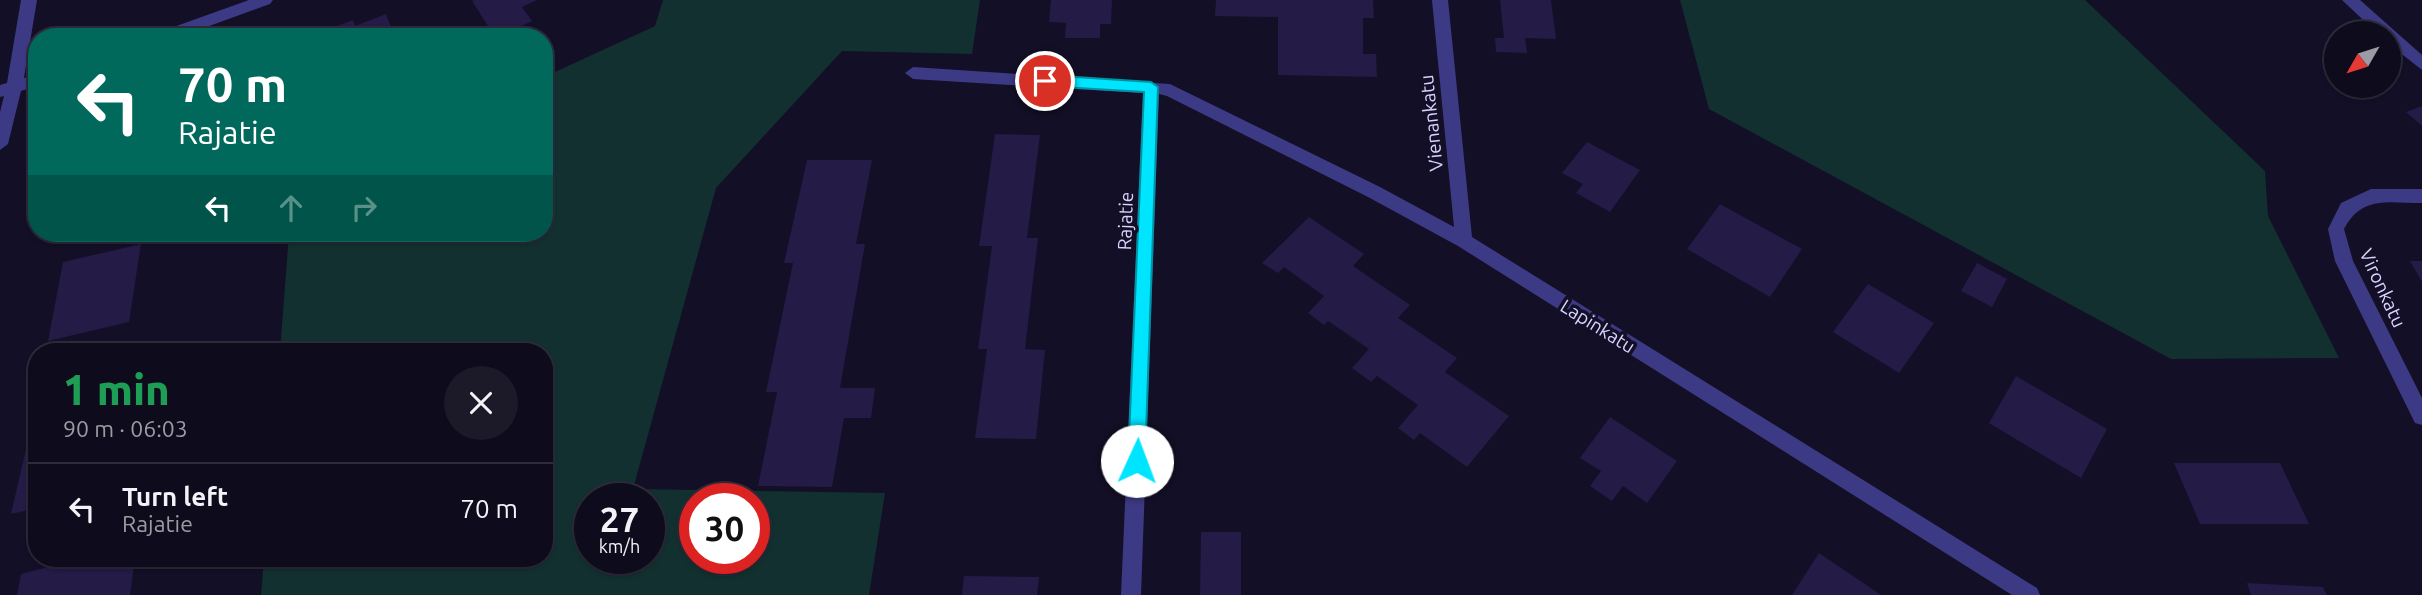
<!DOCTYPE html>
<meta charset="utf-8">
<style>
body{margin:0;font-family:Ubuntu,sans-serif;background:#1c1929;color:#f1f3f6;height:100vh;display:flex;flex-direction:column;font-size:26px;white-space:nowrap}
*{box-sizing:border-box;margin:0}
p{font-size:23px;color:#9b9ba3}
.icon{flex:none;width:38px;height:38px;fill:none;stroke:currentColor;stroke-width:2;stroke-linecap:round;stroke-linejoin:round}
.map{position:relative;flex:1;overflow:hidden}
.panel{position:absolute;left:28px;top:343px;width:525px;height:224px;display:flex;flex-direction:column;background:#0e0b1c;border-radius:28px;box-shadow:0 2px 5px #0004,0 0 0 2px #2e2b3b}
.panel>*{flex:none}
.guide{position:absolute;left:28px;top:28px;width:525px;height:214px;border-radius:28px;box-shadow:0 2px 5px #0004,0 0 0 2px #2e2b3b;background:#00695c;color:#fff;overflow:hidden}
.needle{width:46px;rotate:231deg}
.buttons{position:absolute;left:2324px;top:21px;display:grid;gap:14px}
.buttons a{display:grid;place-items:center;width:77px;height:77px;border-radius:50%;background:#0e0b1c;box-shadow:0 2px 5px #0004,0 0 0 2px #2e2b3b;font-size:35px}
.speed{position:absolute;left:574px;top:483px;display:flex;gap:14px;font-size:35px;font-weight:700;text-align:center}
.speed>*{display:grid;place-content:center;width:91px;height:91px;border-radius:50%;background:#0e0b1c;box-shadow:0 2px 5px #0004,0 0 0 2px #2e2b3b;line-height:1}
.speed small{font-size:18px;font-weight:400}
.speed .limit{border:10px solid #d22;background:#fff;color:#111}
.pin{position:absolute;display:grid;place-items:center;width:60px;height:60px;color:#fff;margin:-30px;border:4px solid #fff;border-radius:50%;box-shadow:0 2px 7px #0007}
.me{position:absolute;width:77px;margin:-38px;rotate:2deg;stroke-linejoin:round;filter:drop-shadow(0 0 5px #0008)}
.turn{display:flex;align-items:center;gap:24px;height:147px;padding:0 35px;font-size:32px}
.turn .icon{width:91px;height:91px;stroke-width:2.5}
.turn b{display:block;font-size:49px;line-height:60px}
.lanes{display:flex;align-items:center;height:66px;padding:0 35px;background:#0003;justify-content:center;gap:35px;direction:ltr}
.lanes .off{opacity:.35}
.round{display:grid;place-items:center;flex:none;width:74px;height:74px;border-radius:37px;background:#1c1929}
.overview{display:flex;align-items:center;justify-content:space-between;height:119px;padding:0 35px}
h1{font-size:42px;font-weight:800;line-height:52px;color:#1e9e55}
ul{padding:0;list-style:none}
li{display:flex;align-items:center;gap:21px;height:91px;padding:0 35px;border-top:2px solid #2e2b3b}
li div{flex:1}
li b{display:block;font-size:26px}
li em{font-style:normal}
.map>svg:first-child{display:block}
.green{fill:#12302f;fill-rule:evenodd}
.building{fill:#241b47}
.lines{fill:none;stroke-linecap:round;stroke-linejoin:round}
.minor{fill:#3d3a85;fill-rule:evenodd}
.route{fill:#00e5ff;stroke:#0095a6;stroke-width:2}
.labels{text-anchor:middle;stroke-width:7;stroke-linejoin:round;paint-order:stroke}
.street-label{font-size:19px;fill:#d9d4ff;stroke:#130f26}
</style>
<div class="map">
<svg width="2422" height="595" viewBox="0 0 2422 595">
<rect width="100%" height="100%" fill="#130f26"/>
<!-- green -->
<path class="green" d="M663,0H980L972,54L842,51L716,188L633,489L885,493L869,595H261L264,558H544V352H280L289,233H544V77L655,26ZM590,499H649V558H590ZM695,499H754V558H695Z
M1680,0H2085L2265,171L2268,216L2339,358L2171,359L1709,109Z"/>
<!-- building -->
<path class="building" d="M474,0H537L522,7L532,21L499,37H495L472,1Z
M1051,0H1112L1111,24H1100V38H1065L1066,23L1049,22Z
M1216,0H1373L1374,18H1363V54H1376L1377,77L1278,75V17L1215,16Z
M1500,0H1551L1556,39L1525,38L1527,53L1496,52L1495,38H1504Z
M386,14L395,37H309L353,20L355,26Z
M2422,106V126L2406,112Z
M995,134L1040,135L1027,238H1038L1025,349L1045,350L1036,439L975,438L987,349H978L992,246H979Z
M1587,142L1640,170L1610,212L1576,193L1583,184L1562,173Z
M807,160H872L856,244H865L840,388H875L871,418H844L832,487L758,486L777,392H766L793,263H784Z
M1720,204L1802,249L1770,297L1687,249Z
M1309,217L1364,254L1353,266L1410,305L1398,318L1457,358L1445,372L1509,416L1467,467L1420,433L1414,440L1398,428L1418,405L1377,376L1371,382L1352,368L1369,349L1328,321L1324,325L1308,313L1324,296L1284,267L1278,273L1262,263Z
M141,244L129,322L48,341L63,262Z
M2410,261H2422V282Z
M1977,263L2007,279L1992,307L1961,291Z
M1868,284L1934,323L1899,373L1833,332Z
M2016,376L2107,429L2081,478L1989,423Z
M36,405L37,508L11,514Z
M1610,417L1677,461L1647,503L1623,486L1612,501L1590,486L1601,471L1580,458Z
M2174,463H2280L2309,524H2200Z
M1201,532H1241V595H1200Z
M1819,553L1881,595H1792Z
M83,558H135L130,595H17L21,574Z
M964,576L1039,577L1037,595H962Z
M2247,583L2323,587L2327,595H2251Z"/>
<g class="lines">
<!-- minor -->
<path class="minor" d="M21,0H37L24,78L37,74V86L21,91L8,144L0,150V112L4,96L0,97V85L7,83Z
M249,0H273L270,4L179,37H154L157,33Z
M1432,0H1448L1472,237L2037,588L2040,595H2012L1458,246L1368,197L1167,96L1159,94L1141,595H1121L1143,93L913,79L905,73L913,67L1170,84L1380,187L1454,227Z
M2342,0H2360L2422,55V70L2389,44V33H2377Z
M2371,189H2422V203C2388,203 2362,195 2344,229L2353,261L2422,398V425L2415,423L2335,261L2328,229L2341,203Z"/>
</g>
<!-- route -->
<path class="route" d="M1045,75L1151,82L1158,87L1145,461L1143,467L1137,469L1131,467L1128,461L1144,92L1045,86L1038,81Z"/>
<g class="labels">
<!-- street labels -->
<g class="street-label">
<text transform="translate(1431 123) rotate(-96)" y="7">Vienankatu</text>
<text transform="translate(1125 221) rotate(-88)" y="7">Rajatie</text>
<text transform="translate(2383 288) rotate(65)" y="7">Vironkatu</text>
<text transform="translate(1598 326) rotate(32)" y="7">Lapinkatu</text>
</g>
</g>
</svg>
<div class="buttons">
<a><svg class="needle" viewBox="-14 -14 28 28"><path d="M0-13l5 13h-10z" fill="#e53935"/><path d="M0 13l5-13h-10z" fill="#9b9ba3"/></svg></a>
</div>
<div class="speed"><div>27<small>km/h</small></div><div class="limit">30</div></div>
<div class="pin" style="left:1045px;top:81px;background:#d93025"><svg class="icon" aria-label="arrive" viewBox="0 0 24 24"><path d="M6 21V4h12l-3 4 3 4H6"/></svg></div>
<svg class="me" style="left:1137px;top:461px" viewBox="-20 -20 40 40"><circle r="19" fill="#fff"/><path d="M0-13L10 11 0 6-10 11z" fill="#00e5ff"/></svg>
<div class="guide">
<div class="turn"><svg class="icon" aria-label="left" viewBox="0 0 24 24"><path d="M17 20v-9H6M10 6l-5 5 5 5"/></svg><div><b>70 m</b>Rajatie</div></div>
<div class="lanes"><svg class="icon" aria-label="left" viewBox="0 0 24 24"><path d="M17 20v-9H6M10 6l-5 5 5 5"/></svg><svg class="icon off" aria-label="ahead" viewBox="0 0 24 24"><path d="M12 20V5M6 11l6-6 6 6"/></svg><svg class="icon off" aria-label="right" viewBox="0 0 24 24"><path d="M7 20v-9h11M14 6l5 5-5 5"/></svg></div>
</div>
<section class="panel">
<div class="overview"><div><h1>1 min</h1><p>90 m · 06:03</p></div><a class="round"><svg class="icon" aria-label="close" viewBox="0 0 24 24"><path d="M6 6l12 12M18 6L6 18"/></svg></a></div>
<ul>
<li><svg class="icon" aria-label="left" viewBox="0 0 24 24"><path d="M17 20v-9H6M10 6l-5 5 5 5"/></svg><div><b>Turn left</b><p>Rajatie</p></div><em>70 m</em></li>
</ul>
</section>
</div>
